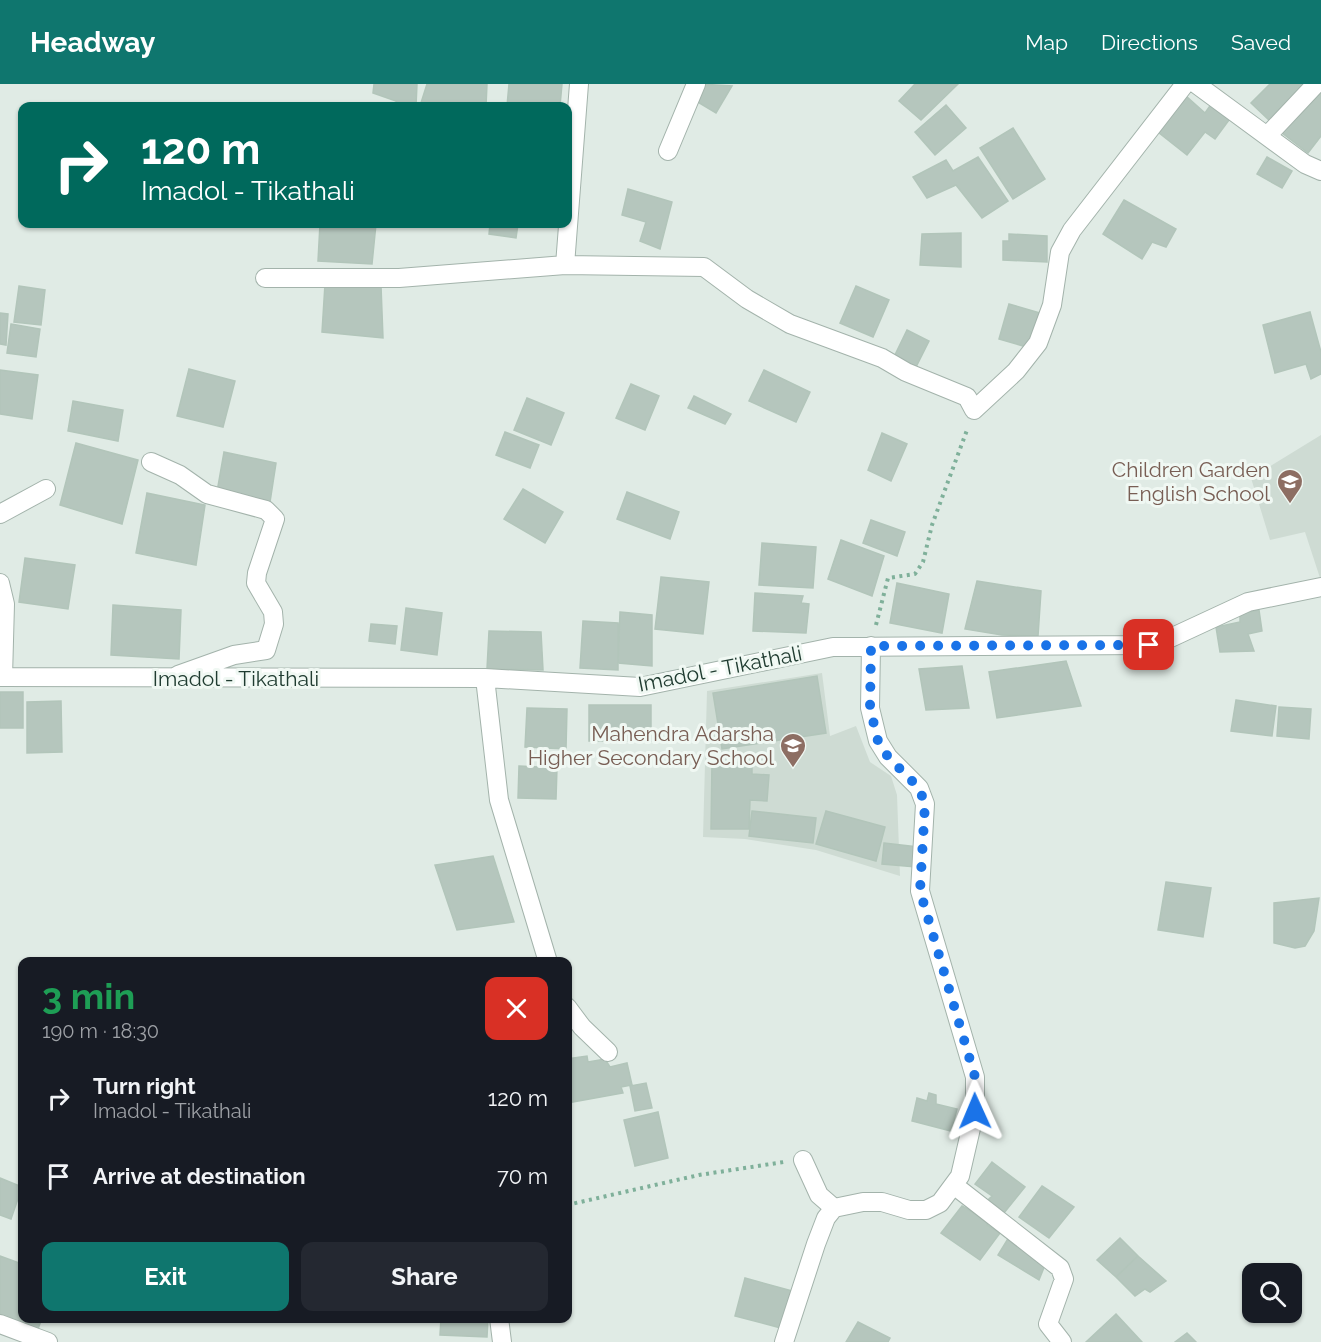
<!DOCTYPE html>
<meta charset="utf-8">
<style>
body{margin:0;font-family:Raleway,sans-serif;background:#242831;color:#f1f3f6;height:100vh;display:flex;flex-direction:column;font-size:22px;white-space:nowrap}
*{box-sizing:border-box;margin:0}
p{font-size:20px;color:#9ea1a6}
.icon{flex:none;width:33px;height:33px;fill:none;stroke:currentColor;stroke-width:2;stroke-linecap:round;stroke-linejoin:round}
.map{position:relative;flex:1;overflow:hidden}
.drawer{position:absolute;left:18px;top:873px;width:554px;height:366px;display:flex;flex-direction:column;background:#171b24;border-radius:12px;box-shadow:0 2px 4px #0004}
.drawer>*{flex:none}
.guide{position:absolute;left:18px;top:18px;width:554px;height:126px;border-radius:12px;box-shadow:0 2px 4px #0004;background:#00695c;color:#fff;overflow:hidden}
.fabs{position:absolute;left:1242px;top:1179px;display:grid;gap:12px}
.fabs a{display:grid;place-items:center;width:60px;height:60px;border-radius:12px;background:#171b24;box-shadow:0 2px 4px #0004;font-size:30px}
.pin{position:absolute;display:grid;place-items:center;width:51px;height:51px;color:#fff;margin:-26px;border-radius:12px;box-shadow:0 3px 9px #0006}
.me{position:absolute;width:66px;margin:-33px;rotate:359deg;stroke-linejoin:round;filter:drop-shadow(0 0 4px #0008)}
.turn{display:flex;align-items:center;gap:21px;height:126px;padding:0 24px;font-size:27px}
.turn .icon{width:78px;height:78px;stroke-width:2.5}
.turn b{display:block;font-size:42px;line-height:51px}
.round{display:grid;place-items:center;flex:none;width:63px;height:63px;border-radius:12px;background:#242831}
.head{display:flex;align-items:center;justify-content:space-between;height:102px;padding:0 24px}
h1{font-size:36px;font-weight:700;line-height:45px;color:#1e9e55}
.primary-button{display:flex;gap:12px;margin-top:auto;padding:12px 24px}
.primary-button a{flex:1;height:69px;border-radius:12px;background:#0f766e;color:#fff;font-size:24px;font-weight:700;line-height:69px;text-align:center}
.primary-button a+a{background:#242831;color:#f1f3f6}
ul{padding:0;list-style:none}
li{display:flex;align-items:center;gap:18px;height:78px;padding:0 24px}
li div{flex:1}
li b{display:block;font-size:22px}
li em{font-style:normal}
header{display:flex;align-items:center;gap:36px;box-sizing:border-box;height:84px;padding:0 30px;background:#0f766e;color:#fff}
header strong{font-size:28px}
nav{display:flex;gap:33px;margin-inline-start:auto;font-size:21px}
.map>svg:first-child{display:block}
.built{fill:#cedbd3}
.building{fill:#b5c6bd;stroke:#b2c5ba;stroke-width:1.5}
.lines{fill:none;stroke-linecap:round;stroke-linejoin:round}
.minor-casing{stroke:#a3b3ab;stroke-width:20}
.path{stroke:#7fb09a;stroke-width:4;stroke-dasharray:3 4.5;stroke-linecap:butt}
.minor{stroke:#fff;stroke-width:18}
.route{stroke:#1a73e8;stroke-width:10;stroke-dasharray:0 18}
.labels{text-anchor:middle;stroke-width:6;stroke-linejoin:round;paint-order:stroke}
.education-label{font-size:21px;fill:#785e54;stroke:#f0f8f3;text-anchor:end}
.street-label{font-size:21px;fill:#203c31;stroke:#f0f8f3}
</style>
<header>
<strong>Headway</strong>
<nav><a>Map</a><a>Directions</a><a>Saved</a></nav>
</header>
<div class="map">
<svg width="1321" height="1258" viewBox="0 0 1321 1258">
<rect width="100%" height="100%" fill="#e0ebe5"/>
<!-- built -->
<path class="built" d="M1321,351V497L1305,448L1270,456L1251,394Z
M822,589L830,652L856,642L870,678L891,692L897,711L900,792L816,766L745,755L703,753L707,607Z"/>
<!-- building -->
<path class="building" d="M374,0H417L416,22H397L396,17L373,9Z
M427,0H487L486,22H420Z
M509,0H562L560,22H507Z
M700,0L732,2L716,29L691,14Z
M915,0H958L921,36L899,17Z
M1270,0H1302L1305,4L1271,38L1251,19Z
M1321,6V52L1308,69L1282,49Z
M1186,12L1205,29L1212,19L1232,32L1215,55L1205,48L1187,71L1154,45Z
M946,21L966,44L935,71L915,48Z
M1013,44L1045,95L1013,115L980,64Z
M978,73L1008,117L982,134L956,101L927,114L913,93L946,76L953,87Z
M1267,73L1292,87L1282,104L1257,90Z
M628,105L672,118L660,165L640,157L646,138L622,131Z
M1124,116L1176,145L1166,163L1152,158L1142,175L1103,150Z
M320,140H376L372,180L318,177Z
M490,140H518L516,154L489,150Z
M961,149V183L920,181L922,150Z
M1009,150L1047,152V178L1003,176V157H1009Z
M325,200L381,202L383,254L322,248Z
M19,202L45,206L41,241L14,238Z
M856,202L889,216L873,253L840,239Z
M1009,220L1040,229L1030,264L999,255Z
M1310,228L1321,268V290L1311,295L1306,280L1275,289L1263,241Z
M0,229L8,230L6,261L0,260Z
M11,240L40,245L36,273L7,269Z
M907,246L929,257L916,283L894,273Z
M189,285L235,297L223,343L177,332Z
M0,286L38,291L32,335L0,330Z
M764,286L810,308L796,338L749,317Z
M631,300L659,312L645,346L616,334Z
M694,312L731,330L725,340L688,324Z
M527,314L564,329L551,361L514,346Z
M73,317L123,326L118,357L68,347Z
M505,348L539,361L530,384L496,371Z
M882,349L907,360L891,397L868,386Z
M76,359L138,376L122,440L60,421Z
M224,368L276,379L270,418L217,408Z
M523,405L563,428L545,459L504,435Z
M627,408L679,428L670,455L617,435Z
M147,409L205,421L196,481L136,469Z
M871,436L905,448L897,472L863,459Z
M841,456L884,472L872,512L828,495Z
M762,459L816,463L813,504L759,501Z
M25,474L75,481L68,525L19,518Z
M661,493L709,498L703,550L655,545Z
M977,497L1041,507L1038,552L1002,551L965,545Z
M897,499L949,510L942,549L890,539Z
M755,509L803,512L801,519L809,520L806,549L753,547Z
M113,521L181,526L179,575L111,571Z
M406,524L442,529L437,571L401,566Z
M1259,526L1262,547L1248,550L1254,567L1220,568L1216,543L1240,538V530Z
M620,528L652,531V582L618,579Z
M583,537L618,539V586L580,584Z
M371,540L397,542L395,560L369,557Z
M489,547L541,548L543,586L487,585Z
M1066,577L1081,622L997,634L989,588Z
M962,582L969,624L926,626L919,585Z
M817,592L826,649L722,665L713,609Z
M0,608H23V644H0Z
M1236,616L1276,622L1272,652L1231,647Z
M61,617L62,668L27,669V618Z
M589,621H651V657H589Z
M1279,623L1311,625L1309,655L1277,652Z
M527,624L567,625L566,665L525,663Z
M712,677L752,679V690L769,691L767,717L750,716L749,745H711Z
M519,682L557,684L556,715L518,714Z
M752,727L816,734L813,759L749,752Z
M826,727L885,743L876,777L816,760Z
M884,759L918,763L916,783L882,780Z
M493,772L514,838L457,846L435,781Z
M1166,798L1211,804L1203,853L1158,846Z
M1319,814L1314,847L1305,862L1295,864L1274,859V819Z
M587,972L588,978L605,975L610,983L627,979L632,1001L621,1003L623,1009L567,1019V975Z
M646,999L652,1024L635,1027L630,1002Z
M929,1009L936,1011V1020L957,1025L951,1047L912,1037L917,1014L927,1017Z
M658,1028L668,1074L635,1082L624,1036Z
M992,1078L1025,1103L1004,1129L988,1116L992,1112L975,1100Z
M0,1094L22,1103L11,1135L0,1131Z
M1042,1102L1074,1123L1049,1154L1019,1133Z
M962,1122L989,1137L987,1141L1000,1149L980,1176L941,1149Z
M1009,1153L1047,1176L1039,1196L998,1171Z
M1120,1154L1138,1172L1116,1193L1097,1176Z
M0,1172L22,1180V1234H42L38,1245L0,1231Z
M1138,1172L1166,1197L1150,1208L1145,1205L1135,1212L1116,1193Z
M745,1194L796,1208L781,1244L735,1232Z
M1116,1230L1142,1258H1086Z
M441,1234H488L487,1253L440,1251Z
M858,1238L890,1254L888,1258H846Z
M1187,1249L1196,1258H1175Z"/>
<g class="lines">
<defs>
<path id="minor" d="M1196,0L1305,80L1321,87
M1267,52L1316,0
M668,67L696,0
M565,181L579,0
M265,194H399L565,181L704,183L747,215L790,240L882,274L906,288L967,313L974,326L1016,287L1038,259L1052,221L1060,168L1072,146L1185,0
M151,378L180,391L207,410L266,426L275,435L257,489L256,499L273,528L274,540L266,566L234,571L178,591
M0,430L46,405
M0,499L5,520L3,593
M0,593L485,594L640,603L833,563L1149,561L1164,557L1248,518L1321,503
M485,594L499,716L548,878
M567,923L582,943L608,968
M803,1076L819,1111L834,1124
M955,1102L1060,1184L1064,1195L1048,1240L1062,1258
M499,1234L502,1258
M0,1240L48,1258
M784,1258L816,1160L826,1134L834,1124L863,1118H882L909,1126H926L940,1119L960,1092L975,1027V993L920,807L925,720L919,704L888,673L878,657L870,624L871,562"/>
</defs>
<!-- minor casing -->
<use href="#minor" class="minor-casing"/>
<!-- path -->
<path class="path" d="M876,541L888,494L915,490L923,478L932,441L967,346
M567,1121L699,1091L784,1078"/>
<!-- minor -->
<use href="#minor" class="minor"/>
</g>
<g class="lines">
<!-- route -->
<path class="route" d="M975,1027V993L920,807L925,720L919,704L888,673L878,657L870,624L871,562L1149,561"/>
</g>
<!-- icons -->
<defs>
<symbol id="school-pin" viewBox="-11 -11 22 30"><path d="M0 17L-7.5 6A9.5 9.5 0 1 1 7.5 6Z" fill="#8d6e63" stroke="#f0f8f3"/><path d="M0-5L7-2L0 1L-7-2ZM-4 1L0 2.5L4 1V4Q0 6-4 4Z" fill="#fff"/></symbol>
</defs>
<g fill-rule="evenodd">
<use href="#school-pin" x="1275" y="383" width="30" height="40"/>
<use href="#school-pin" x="778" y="647" width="30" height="40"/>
</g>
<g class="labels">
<!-- education labels -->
<g class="education-label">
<text x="1270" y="393">Children Garden<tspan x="1270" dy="24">English School</tspan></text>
<text x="774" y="657">Mahendra Adarsha<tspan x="774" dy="24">Higher Secondary School</tspan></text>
</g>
<!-- street labels -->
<g class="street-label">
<text transform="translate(720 585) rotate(-11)" y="7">Imadol - Tikathali</text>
<text x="236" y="602">Imadol - Tikathali</text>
</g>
</g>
</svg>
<div class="fabs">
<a><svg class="icon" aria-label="search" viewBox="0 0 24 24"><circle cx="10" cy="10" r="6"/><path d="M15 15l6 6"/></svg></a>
</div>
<div class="pin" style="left:1149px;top:561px;background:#d93025"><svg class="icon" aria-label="arrive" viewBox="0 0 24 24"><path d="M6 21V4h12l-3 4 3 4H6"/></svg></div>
<svg class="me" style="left:975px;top:1027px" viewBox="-20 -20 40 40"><path d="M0-17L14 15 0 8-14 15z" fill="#1a73e8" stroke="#fff" stroke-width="4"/></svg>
<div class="guide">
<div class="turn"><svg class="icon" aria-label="right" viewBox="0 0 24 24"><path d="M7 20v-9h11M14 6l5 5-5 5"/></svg><div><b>120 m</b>Imadol - Tikathali</div></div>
</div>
<section class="drawer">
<div class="head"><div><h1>3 min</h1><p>190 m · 18:30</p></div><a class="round" style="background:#d93025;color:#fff"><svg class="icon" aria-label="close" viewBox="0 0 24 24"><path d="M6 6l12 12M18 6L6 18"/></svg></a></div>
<ul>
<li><svg class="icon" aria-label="right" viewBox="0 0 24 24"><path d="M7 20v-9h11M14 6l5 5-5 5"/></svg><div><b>Turn right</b><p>Imadol - Tikathali</p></div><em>120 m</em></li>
<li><svg class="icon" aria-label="arrive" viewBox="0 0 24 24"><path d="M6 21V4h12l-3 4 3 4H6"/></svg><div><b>Arrive at destination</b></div><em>70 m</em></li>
</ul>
<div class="primary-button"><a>Exit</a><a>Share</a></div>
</section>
</div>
